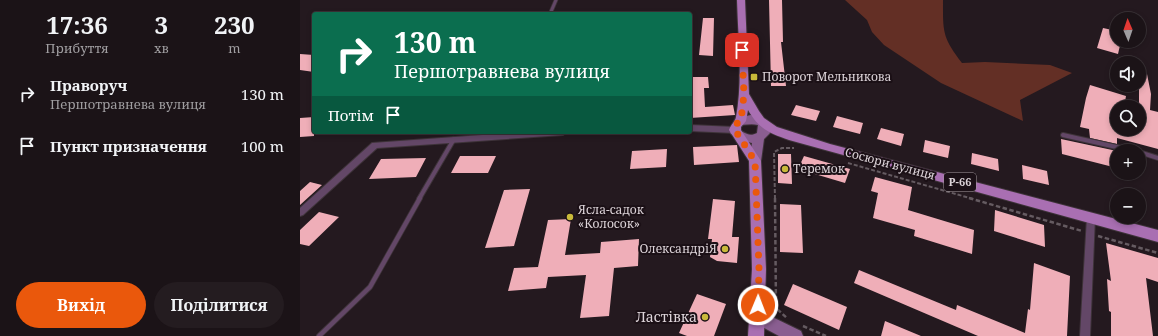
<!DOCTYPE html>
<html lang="uk">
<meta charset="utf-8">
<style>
body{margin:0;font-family:"Noto Serif",serif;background:#241c20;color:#f1f3f6;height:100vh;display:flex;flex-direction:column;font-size:15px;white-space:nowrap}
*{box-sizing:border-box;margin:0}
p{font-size:13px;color:#a09ea1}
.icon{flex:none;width:22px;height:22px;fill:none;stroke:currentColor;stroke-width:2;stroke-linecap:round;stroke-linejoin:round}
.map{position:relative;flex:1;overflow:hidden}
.drawer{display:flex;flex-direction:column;background:#1b1317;width:300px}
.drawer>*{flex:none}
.hud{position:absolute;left:12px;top:12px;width:380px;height:122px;border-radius:4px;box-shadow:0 2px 6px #0003,0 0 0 1px #393236;background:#0b6e4f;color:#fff;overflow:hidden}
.needle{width:26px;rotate:358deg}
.tools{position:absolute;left:810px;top:12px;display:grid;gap:8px}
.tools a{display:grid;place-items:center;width:36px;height:36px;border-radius:50%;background:#1b1317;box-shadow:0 2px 6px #0003,0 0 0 1px #393236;font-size:20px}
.pin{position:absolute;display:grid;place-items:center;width:34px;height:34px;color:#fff;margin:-17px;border-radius:8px;box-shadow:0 2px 6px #0006}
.me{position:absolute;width:44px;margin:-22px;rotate:1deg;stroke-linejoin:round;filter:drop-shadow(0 0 3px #0008)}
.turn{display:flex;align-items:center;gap:14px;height:84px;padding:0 16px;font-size:18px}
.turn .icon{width:52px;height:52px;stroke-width:2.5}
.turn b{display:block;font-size:28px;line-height:34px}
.then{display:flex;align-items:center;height:38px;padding:0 16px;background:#0003;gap:8px;font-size:15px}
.eta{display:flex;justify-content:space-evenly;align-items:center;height:68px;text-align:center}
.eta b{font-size:24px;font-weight:700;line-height:28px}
.button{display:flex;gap:8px;margin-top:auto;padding:8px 16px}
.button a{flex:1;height:46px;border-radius:24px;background:#ea580c;color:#fff;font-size:16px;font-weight:700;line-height:46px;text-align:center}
.button a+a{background:#241c20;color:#f1f3f6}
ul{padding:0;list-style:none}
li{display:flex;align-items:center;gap:12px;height:52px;padding:0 16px}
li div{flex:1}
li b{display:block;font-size:15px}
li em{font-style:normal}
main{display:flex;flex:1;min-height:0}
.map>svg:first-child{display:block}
.forest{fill:#632f25}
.building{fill:#efaeb8}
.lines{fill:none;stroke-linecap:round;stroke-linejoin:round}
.lane-far2-casing{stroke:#3e3339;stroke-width:4.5}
.lane-far1-casing{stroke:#3e3339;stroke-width:6}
.lane-casing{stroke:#3e3339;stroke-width:6}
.street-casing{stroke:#3e3339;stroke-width:2}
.secondary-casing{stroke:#3e3339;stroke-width:2}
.primary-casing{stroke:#3e3339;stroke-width:2}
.path-far1{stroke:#655b61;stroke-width:2;stroke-dasharray:4 2;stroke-linecap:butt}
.path{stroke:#655b61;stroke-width:2.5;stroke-dasharray:4.5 2.5;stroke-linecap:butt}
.lane-far2{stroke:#634767;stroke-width:3}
.lane-far1{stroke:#634767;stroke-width:4}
.lane{stroke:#634767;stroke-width:4.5}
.street{fill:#634767;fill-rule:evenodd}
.secondary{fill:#8a5e91;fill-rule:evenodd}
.primary{fill:#a96fb2;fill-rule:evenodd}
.route{stroke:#ea580c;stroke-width:7;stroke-dasharray:0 12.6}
.poi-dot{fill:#c9ba3a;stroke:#1b1016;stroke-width:1.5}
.labels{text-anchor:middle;stroke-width:4;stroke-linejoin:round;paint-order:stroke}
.shield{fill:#1b1016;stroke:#a3999e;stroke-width:1}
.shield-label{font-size:11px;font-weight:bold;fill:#ddd4d9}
.poi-label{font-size:12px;fill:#ddd4d9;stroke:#1b1016;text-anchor:start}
.street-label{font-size:12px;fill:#ddd4d9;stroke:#1b1016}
.near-poi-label{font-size:14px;fill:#ddd4d9;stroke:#1b1016;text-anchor:end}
</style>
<main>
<section class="drawer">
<div class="eta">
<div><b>17:36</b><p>Прибуття</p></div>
<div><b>3</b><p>хв</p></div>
<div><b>230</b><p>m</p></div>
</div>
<ul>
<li><svg class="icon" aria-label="right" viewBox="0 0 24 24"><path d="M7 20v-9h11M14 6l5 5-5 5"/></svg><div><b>Праворуч</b><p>Першотравнева вулиця</p></div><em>130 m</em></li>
<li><svg class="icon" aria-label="arrive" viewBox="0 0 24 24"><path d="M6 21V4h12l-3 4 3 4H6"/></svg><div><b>Пункт призначення</b></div><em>100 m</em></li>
</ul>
<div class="button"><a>Вихід</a><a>Поділитися</a></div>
</section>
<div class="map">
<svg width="858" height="336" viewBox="0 0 858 336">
<rect width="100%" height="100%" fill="#24191f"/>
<!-- forest -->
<path class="forest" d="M545,0H643C643,32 642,37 662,63L685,62L750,65L772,73L720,100L723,121L641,83L584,45L572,32L567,20Z"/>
<!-- building -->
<path class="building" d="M469,0H482L483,42H481L486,86H471Z
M403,18H414L413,56L399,55Z
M803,28L817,31V41H821L818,54L797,48Z
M0,54L14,55V72L0,70Z
M839,72L847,74L851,94L850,110L858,112V149L817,138V144L790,138L789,129L780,127L786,98L790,85L826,96L824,107H817V129H839Z
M390,77H408L409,88H404L405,107L433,105L435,115L390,118Z
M496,105L520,111L516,121L491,115Z
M537,116L563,123L560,134L533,127Z
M14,117V136L0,137V118Z
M581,128L604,134L601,146L577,139Z
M761,139L817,151V168L762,154Z
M625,140L650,146L648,158L623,152Z
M437,145L439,162L394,165L393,147Z
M367,149L366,167L330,169L332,151Z
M672,153L698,159L699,171L671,164Z
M478,154H491L492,184L478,183Z
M160,156H196L188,173H151Z
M504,156L550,169L545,183L498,169Z
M126,158L116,177L69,179L81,159Z
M722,165L747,171L749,185L723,179Z
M575,177L612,187L608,210L674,230L672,254L614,236L615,230L573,218L578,193L571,191Z
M10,182L22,185L0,205V191Z
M230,189L214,246L185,248L204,190Z
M413,199L435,201L432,237H439L437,263L417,261L410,257L412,239H408Z
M480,204L501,205L503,253L480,252Z
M695,210L744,225L745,247L694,231Z
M19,212L39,217L9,246L0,244V230Z
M271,219L265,255L300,253L301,242L339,239L338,266L314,268L309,316L280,318L286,275L248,277L246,288L208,291L214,268L238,267L248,220Z
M806,243L858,258V282L846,278L853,336H811V312L809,311L807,279L811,281Z
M734,263L770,276L767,336H678L554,283L559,270L656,310L657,305L725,333L728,309L730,310Z
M493,284L547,307L539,330L484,305Z
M397,294L426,304L414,336H387L379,333Z
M585,321L621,336H581Z"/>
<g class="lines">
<defs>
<path id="lane-far2" d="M250,14L256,0"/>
<path id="lane-far1" d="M763,135L834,151
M839,152L858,158
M119,199L154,139"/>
<path id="lane" d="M19,336L70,287L120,198"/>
<path id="street" d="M390,125L435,127L439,130L435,133L390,131Z
M225,132H267L263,135L77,148L3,215L0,216V208L72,143Z
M791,213L794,214L795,217L790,336H780L787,217L788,214Z"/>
<path id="secondary" d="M451,115L467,121L470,133L464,139L461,161L459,164L455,165L451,164L449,161L452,143L439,140L430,133L432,130L436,129C444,131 448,138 457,133L458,125C450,123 444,126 437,124L436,121L437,118Z
M458,310L501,331L503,336H479L453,322L450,317L453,312Z"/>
<path id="primary" d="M437,0H445L449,94L459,111L464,118L477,127L530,144L858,230V242L489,140C469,133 459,129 448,110L446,121L441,127V130L461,161L466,269L464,336H448L452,269L449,161L429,130C431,124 435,122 436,117C443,80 438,38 437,0Z"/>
</defs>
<!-- lane-far2 casing -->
<use href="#lane-far2" class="lane-far2-casing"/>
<!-- lane-far1 casing -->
<use href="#lane-far1" class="lane-far1-casing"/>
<!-- lane casing -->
<use href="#lane" class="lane-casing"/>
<!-- street casing -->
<use href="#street" class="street-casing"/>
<!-- secondary casing -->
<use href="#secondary" class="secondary-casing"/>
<!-- primary casing -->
<use href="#primary" class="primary-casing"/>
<!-- path-far1 -->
<path class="path-far1" d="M548,163L673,199
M475,199L474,152L482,148H494"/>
<!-- path -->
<path class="path" d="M475,198L476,308L487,318
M669,198L782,231
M798,236L858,253
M503,326L526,336"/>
<!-- lane-far2 -->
<use href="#lane-far2" class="lane-far2"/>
<!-- lane-far1 -->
<use href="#lane-far1" class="lane-far1"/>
<!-- lane -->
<use href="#lane" class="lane"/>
<!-- street -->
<use href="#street" class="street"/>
<!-- secondary -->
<use href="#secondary" class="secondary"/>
<!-- primary -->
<use href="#primary" class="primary"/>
</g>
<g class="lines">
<!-- route -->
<path class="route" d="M442,50L444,94L441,121L436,124L435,130L455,161L459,269L458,305"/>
</g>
<!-- markers -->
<g class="poi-dot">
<rect x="450" y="73" width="8" height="8" rx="2"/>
<circle cx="485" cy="169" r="4"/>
<circle cx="270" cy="217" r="4"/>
<circle cx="425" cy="249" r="4"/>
<circle cx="405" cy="317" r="4"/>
</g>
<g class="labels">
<!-- shield labels -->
<rect class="shield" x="644" y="173" width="32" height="18" rx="3"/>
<g class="shield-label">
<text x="660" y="186">Р-66</text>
</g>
<!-- poi labels -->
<g class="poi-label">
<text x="462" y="81">Поворот Мельникова</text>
<text x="493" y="173">Теремок</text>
<text x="278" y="214">Ясла-садок<tspan x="278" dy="14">«Колосок»</tspan></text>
<text x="417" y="253" text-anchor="end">ОлександріЯ</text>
</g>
<!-- street labels -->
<g class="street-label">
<text transform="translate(590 164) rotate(15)" y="4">Сосюри вулиця</text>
</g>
<!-- near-poi labels -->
<g class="near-poi-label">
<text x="397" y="322">Ластівка</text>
</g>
</g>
</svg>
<div class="tools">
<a><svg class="needle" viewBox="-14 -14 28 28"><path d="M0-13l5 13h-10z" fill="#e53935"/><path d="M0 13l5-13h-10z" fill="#a09ea1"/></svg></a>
<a><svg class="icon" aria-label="sound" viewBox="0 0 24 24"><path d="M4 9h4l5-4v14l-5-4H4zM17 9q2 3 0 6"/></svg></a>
<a><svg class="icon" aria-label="search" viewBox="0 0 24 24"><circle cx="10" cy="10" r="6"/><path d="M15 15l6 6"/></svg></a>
<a>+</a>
<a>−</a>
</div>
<div class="pin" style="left:442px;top:50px;background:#d93025"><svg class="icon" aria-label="arrive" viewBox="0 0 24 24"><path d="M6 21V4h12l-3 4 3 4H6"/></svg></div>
<svg class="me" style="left:458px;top:305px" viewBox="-20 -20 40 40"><circle r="17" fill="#ea580c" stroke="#fff" stroke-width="3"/><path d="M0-11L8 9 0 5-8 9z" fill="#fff"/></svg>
<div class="hud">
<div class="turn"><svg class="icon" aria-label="right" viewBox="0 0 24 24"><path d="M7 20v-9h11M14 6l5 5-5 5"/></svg><div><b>130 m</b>Першотравнева вулиця</div></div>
<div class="then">Потім<svg class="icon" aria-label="arrive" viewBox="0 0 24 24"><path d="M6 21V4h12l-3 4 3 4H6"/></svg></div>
</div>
</div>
</main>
